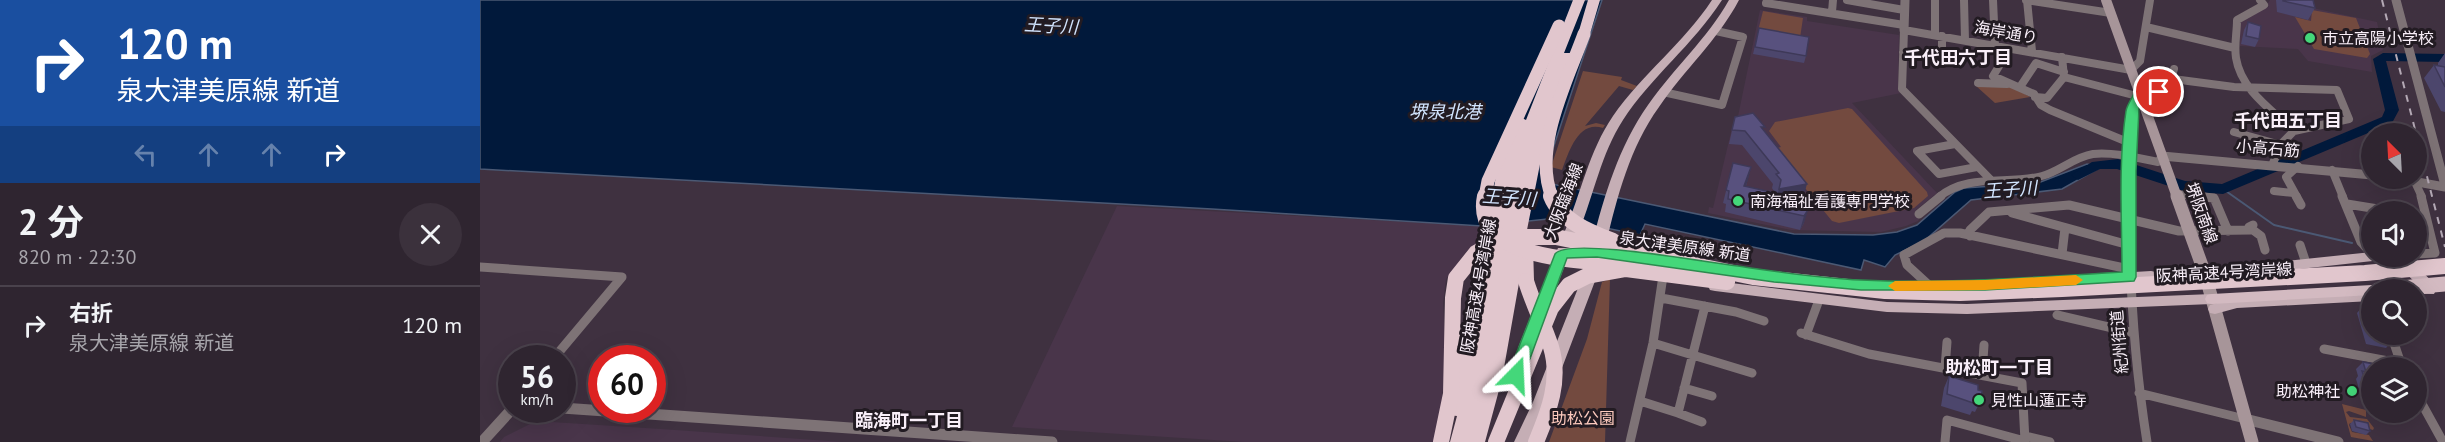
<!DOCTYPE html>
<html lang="ja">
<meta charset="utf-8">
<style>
body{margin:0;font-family:"PT Sans","Noto Sans JP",sans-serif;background:#3b313c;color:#f1f3f6;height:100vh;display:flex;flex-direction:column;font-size:22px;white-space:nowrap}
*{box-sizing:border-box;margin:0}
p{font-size:20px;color:#a7a5ab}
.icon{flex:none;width:33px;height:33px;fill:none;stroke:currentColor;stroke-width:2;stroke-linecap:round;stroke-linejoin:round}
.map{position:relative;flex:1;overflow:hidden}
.details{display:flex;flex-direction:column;background:#2f2530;width:480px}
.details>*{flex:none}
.hud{background:#1a4fa0;color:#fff;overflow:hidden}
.needle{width:39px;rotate:336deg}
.tools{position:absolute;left:1881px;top:123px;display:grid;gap:12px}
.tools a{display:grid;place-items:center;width:66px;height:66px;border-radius:50%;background:#2f2530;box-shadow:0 6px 24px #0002,0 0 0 2px #4a424c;font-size:30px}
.speed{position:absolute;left:18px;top:345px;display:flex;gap:12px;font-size:30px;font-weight:700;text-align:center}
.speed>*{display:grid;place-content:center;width:78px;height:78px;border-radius:50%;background:#2f2530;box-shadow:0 6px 24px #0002,0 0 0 2px #4a424c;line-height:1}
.speed small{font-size:15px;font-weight:400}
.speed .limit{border:9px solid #d22;background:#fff;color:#111}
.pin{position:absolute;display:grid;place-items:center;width:51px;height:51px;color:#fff;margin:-26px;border:3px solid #fff;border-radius:50%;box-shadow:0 2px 6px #0007}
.me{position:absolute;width:66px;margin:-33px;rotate:21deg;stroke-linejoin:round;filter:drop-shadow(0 0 4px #0008)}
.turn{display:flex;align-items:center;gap:21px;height:126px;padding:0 18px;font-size:27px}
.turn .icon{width:78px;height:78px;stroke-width:2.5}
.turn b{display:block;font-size:42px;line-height:51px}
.lanes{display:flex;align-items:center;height:57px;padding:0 18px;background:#0003;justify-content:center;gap:30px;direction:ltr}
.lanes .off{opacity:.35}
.round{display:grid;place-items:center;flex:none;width:63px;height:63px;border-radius:32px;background:#3b313c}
.overview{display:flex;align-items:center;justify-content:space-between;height:102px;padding:0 18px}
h1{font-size:36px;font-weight:700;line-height:45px}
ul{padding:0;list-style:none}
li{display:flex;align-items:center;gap:18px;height:78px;padding:0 18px;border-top:2px solid #4a424c}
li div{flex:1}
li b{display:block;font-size:22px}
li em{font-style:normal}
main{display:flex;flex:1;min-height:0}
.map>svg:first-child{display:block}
.built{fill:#49354a}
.green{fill:#734a3f}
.water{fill:#01193b;stroke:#4b5974;stroke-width:1.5}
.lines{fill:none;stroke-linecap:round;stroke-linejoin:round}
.stream{stroke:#4b5974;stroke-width:2}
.river{fill:#01193b;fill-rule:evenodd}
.minor-far1{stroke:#7e7376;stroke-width:8}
.minor{stroke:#7e7376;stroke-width:9}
.tertiary-far1{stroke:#7e7376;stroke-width:9}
.tertiary{stroke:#7e7376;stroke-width:11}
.secondary-far1{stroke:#a79599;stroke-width:10}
.secondary{stroke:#a79599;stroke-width:13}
.primary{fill:#c5aeb5;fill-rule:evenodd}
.trunk{fill:#d3bac1;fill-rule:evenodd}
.motorway{fill:#e1c6cd;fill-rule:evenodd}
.rail{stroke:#b4a9b5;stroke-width:2;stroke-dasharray:7 7;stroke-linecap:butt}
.trunk-bridge{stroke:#d3bac1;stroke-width:15}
.motorway-bridge-far1{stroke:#e1c6cd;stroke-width:13}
.motorway-bridge{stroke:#e1c6cd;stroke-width:16}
.wall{fill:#4c466c}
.shaded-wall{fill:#3e3958}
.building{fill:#58517e;stroke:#3e3958;stroke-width:1.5}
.route{fill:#44d77a;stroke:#2c8c4f;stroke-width:1.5}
.slow{fill:#f59e0b}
.poi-dot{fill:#44d77a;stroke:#221b22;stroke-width:2}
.labels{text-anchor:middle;stroke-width:6;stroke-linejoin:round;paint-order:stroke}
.street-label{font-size:16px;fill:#f9eff9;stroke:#221b22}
.poi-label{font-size:16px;fill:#f9eff9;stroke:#221b22;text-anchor:start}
.park-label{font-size:16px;fill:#fecbbe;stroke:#221b22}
.water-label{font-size:18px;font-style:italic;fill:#d2e5ff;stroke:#221b22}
.neighbourhood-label{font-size:18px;font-weight:bold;fill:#f9eff9;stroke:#221b22}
</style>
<main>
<section class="details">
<div class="hud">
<div class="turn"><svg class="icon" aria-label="right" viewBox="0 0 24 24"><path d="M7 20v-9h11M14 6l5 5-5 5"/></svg><div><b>120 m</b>泉大津美原線 新道</div></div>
<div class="lanes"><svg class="icon off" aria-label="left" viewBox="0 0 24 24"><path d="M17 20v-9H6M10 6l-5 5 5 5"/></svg><svg class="icon off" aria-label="ahead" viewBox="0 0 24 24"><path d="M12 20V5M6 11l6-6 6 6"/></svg><svg class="icon off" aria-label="ahead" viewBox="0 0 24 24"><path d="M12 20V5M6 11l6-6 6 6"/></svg><svg class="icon" aria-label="right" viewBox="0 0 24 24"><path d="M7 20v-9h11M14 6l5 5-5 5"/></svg></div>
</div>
<div class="overview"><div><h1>2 分</h1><p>820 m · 22:30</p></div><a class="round"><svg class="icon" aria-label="close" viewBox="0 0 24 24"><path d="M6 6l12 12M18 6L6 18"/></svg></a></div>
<ul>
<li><svg class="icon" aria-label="right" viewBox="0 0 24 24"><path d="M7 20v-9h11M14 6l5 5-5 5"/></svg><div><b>右折</b><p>泉大津美原線 新道</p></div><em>120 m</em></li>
</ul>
</section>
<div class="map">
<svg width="1965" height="442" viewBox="0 0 1965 442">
<rect width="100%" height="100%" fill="#3f3140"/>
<!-- built -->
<path class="built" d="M1790,0H1827L1828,7L1897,22L1903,50L1891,56L1892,72L1828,61L1818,49L1760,46V22L1778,9L1789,7L1787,5Z
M1280,10L1327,17V21L1419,35L1418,90L1421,93L1372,103L1457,193L1436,210L1440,218L1438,221L1426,226L1401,232L1311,230L1228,213L1229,207L1233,208L1252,128L1254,121H1257Z
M637,206L1002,226L1000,244L987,251L966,279L963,303L966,360L961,408L955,442H764L532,427Z
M56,421L181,429L363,442H20L24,437Z"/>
<!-- green -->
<path class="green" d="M1832,10L1876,18L1890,54L1887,58L1834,49L1815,17L1831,21Z
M1283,11L1323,18L1320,38L1278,31Z
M1103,71L1142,77L1141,80L1157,86L1153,90L1139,86L1105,126L1116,123L1125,125L1123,128C1098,120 1089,152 1082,170L1071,167Z
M1496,86L1533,87L1550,97L1515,103Z
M1368,108L1372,109L1447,192L1448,196L1434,208L1359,223L1352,221L1293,149L1301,147L1289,131L1295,122Z
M1130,279L1125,442H1069L1107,339L1122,282Z
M1862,404L1886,410V417L1869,411L1866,412L1870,417L1887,419L1894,428L1893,430L1870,423L1869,425L1872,432L1889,435L1893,441L1871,437Z"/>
<!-- water -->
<path class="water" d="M0,0H1122L1062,182L1314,234L1393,235L1417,232L1437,225L1475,192L1484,188L1558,183L1607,164L1621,167L1582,189L1491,200L1444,241L1415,255L1405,267L1384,260L1381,270L1165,224L1160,235L1077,218L1002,226L732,209L0,169Z"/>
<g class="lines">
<!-- stream -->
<path class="stream" d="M1743,189L1794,225L1872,243"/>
<!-- river -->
<path class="river" d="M1903,53L1965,54V62L1906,61L1919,110L1912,123L1743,194L1704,191L1637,169H1620L1598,180L1591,175L1612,162L1638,159L1705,181L1742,184L1902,117L1905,110L1893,59Z"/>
<!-- minor-far1 -->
<path class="minor-far1" d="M1367,0L1424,10
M1455,0V35
M1484,0L1485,40
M1513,0L1515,45
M1546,0L1631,13
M1547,0L1552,51
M1780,0L1784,5L1757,20C1757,33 1754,45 1756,58C1761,90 1792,110 1814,131L1802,143L1793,163
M1286,3L1424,25
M1352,12L1353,0
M1666,27L1755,48
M1423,52L1462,59V36
M1520,55L1521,63L1513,76L1554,94L1561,105L1570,110L1650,143
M1584,77L1653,95
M1693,79L1754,87L1857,90L1869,119L1814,131
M1498,83L1527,84
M1540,87L1556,63L1584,72
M1183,92L1242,105L1263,37L1236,31
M1660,93C1678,92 1690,88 1694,69
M1555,97L1567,98L1584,77L1582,57
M1754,132L1801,145
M1475,144L1437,151L1459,174L1497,167
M1852,170L1863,197
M1511,180L1422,89L1424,30L1651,70L1660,61L1670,0
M1935,182L1942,197
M1794,191L1814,193
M1695,194L1727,197
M1459,197C1488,173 1527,185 1562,176C1580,171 1594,157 1613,154C1634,152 1658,158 1678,162L1682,156
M1649,197L1653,108L1660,98
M1817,197L1806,177L1818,166"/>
<!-- minor -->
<path class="minor" d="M1649,196C1649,279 1654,360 1667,442
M1713,196L1734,198L1748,231
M1816,196L1821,205
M1862,196L1881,242L1892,254
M1867,204L1904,210
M1532,213L1649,245
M1439,214L1461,196
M1773,225L1769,227L1781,236L1785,250
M1490,236V230L1509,212L1589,205L1699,231L1771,230
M1820,245L1826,263
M1582,254L1585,228
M1936,254L1955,253L1941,196
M0,267L142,277L74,358
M1451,287L1427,265L1424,255L1464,233H1480L1649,269
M1181,298L1256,312L1284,321
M1577,315L1654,333
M1321,333L1389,354L1542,383L1545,441L1467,420L1465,442
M1911,334L1922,367
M1326,335L1339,300
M1173,343L1272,373
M1844,349L1919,363
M1465,368L1467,342
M1502,374L1504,345
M1204,388L1232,396
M1659,393L1765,419
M1936,393L1963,442
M1160,401L1198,413L1225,306
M1198,413L1222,422
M1545,436L1570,442
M1150,442L1173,343L1183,276"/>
<!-- tertiary-far1 -->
<path class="tertiary-far1" d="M1916,0L1965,185
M1424,30L1425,0
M1682,156L1892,175
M1916,178L1965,187"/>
<!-- tertiary -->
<path class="tertiary" d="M82,408L572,442
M1765,419L1858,442
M2,442L32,409"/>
<!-- secondary-far1 -->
<path class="secondary-far1" d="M1626,0L1697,197"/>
<!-- secondary -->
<path class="secondary" d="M1697,196L1725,274L1772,442"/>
<!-- primary -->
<path class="primary" d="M1232,0H1242C1213,45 1171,77 1143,120C1121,154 1114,194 1099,231L1092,236L1087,234L1085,231C1101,193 1109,151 1133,116C1162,74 1204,43 1232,0Z
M1249,0H1259C1238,40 1204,70 1179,107C1150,147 1137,197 1126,244L1121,248L1133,250L1135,253L1133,256L1087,259L1054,348L1051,352L1046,354L1041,352L1038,348L1078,248H1117L1112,244C1124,196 1139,146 1168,105C1194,68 1227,39 1249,0Z
M1892,252V256H1925L1955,284L1957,288L1954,294H1944L1942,289L1911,259L1738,278L1733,277L1731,273L1733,269L1738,268Z
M1113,263L1118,264L1120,268L1069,402L1050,442H1034L1053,402L1106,268L1108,264Z
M1671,271L1676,272L1678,276L1676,280L1671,281L1604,285L1599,284L1597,280L1599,276L1604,275Z
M1235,281L1407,302L1487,304L1732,294L1737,295L1739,299L1737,303L1732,304L1487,314L1407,312L1235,291L1230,290L1228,286L1230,282Z
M1892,291V301L1757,308L1735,314L1730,313L1728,309L1730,305L1757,298Z"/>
<!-- trunk -->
<path class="trunk" d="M1892,285L1899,290H1892V295L1732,304L1727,303L1725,299L1727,295L1732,294Z"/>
<!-- motorway -->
<path class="motorway" d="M1093,0H1105L1084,53H1092L1094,56L1062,154L1045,240L1053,245L1054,281L1052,285L1046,287L1039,283L1022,379L1005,442H970L977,416L968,415L965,410L996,289L1016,176L1033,121L1040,117L1046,120Z
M1108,0H1120L1110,34L1104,38L1098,34Z"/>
<!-- rail -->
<path class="rail" d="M1902,0L1965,247"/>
<!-- trunk-bridge -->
<path class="trunk-bridge" d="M1898,290L1965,284"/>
<!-- motorway-bridge-far1 -->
<path class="motorway-bridge-far1" d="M1005,197L1008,181L1079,26
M1072,197C1052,148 1087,81 1104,34"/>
<!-- motorway-bridge -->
<path class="motorway-bridge" d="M1005,196C992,260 1099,260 1140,264
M1071,196C1081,221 1110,232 1133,241
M1046,281C1053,304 1064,325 1071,347C1081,380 1069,411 1056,442
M961,442L971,394L973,298L976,278L996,253L1015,242L1037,237H1076L1273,277L1405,291L1480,293L1582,289L1885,273L1965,266
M1016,442L1071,308L1089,285L1107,276L1146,269L1247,282"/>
</g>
<!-- wall -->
<path class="wall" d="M1796,0H1833L1835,8L1828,20L1797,12Z
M1768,22L1779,39L1775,47L1761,44L1764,30Z
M1279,28L1326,56L1324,63L1273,54Z
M1965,53V112L1961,111L1944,78L1954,65L1957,66L1958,65V63Z
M1255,117L1284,131L1323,198H1321L1327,200L1324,223L1320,230L1245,212L1246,204L1243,203L1253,163L1271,167L1266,186L1295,193L1292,188L1293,184L1262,145L1249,144Z
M1883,306L1912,341L1906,348L1886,344L1877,313Z
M1883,362L1892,368V392L1879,389L1876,379L1878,376L1876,369Z
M1469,376L1498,390L1501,400L1495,412L1492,411L1490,415L1461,406L1464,388Z
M1874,420L1890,431L1886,435L1872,431L1870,424Z"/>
<!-- shaded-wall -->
<path class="shaded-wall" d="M1271,167L1268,180L1261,199L1264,186Z
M1327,184L1323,198L1295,204L1299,189Z
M1328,210L1324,223L1320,230L1324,216Z"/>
<!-- building -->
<path class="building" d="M1803,0H1833L1835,8L1803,1Z
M1768,22L1781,26L1779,39L1766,36Z
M1279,28L1329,37L1326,56L1275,47Z
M1954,65L1965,67V87Z
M1273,113L1285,127H1281L1327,184L1299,189L1301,180L1296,174L1299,173L1265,131L1252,130L1255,117Z
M1253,163L1271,167L1264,186L1327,200L1328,210L1324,216L1248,199L1249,191L1246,190Z
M1883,306L1892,308V334H1910L1912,341L1892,337Z
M1883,362L1894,364L1895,368H1892V383L1886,382L1882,371L1886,372Z
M1469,376L1498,385V390L1502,391L1501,400L1497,399L1496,404L1467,394Z
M1874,420L1888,423L1890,431L1876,427Z"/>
<!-- route -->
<path class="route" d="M1679,89L1685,92L1683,95L1666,97L1659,108L1656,171V277L1654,281L1505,290H1381L1294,282L1117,257L1087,258L1044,375L1041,380L1036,381L1030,380L1028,375L1075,254C1087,237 1224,262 1250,265C1293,271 1337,278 1381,280C1468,284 1555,277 1642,272C1642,219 1638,163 1646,111C1647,105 1653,97 1655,91Z"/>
<!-- slow -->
<path class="slow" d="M1596,275L1603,280L1596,285L1505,290L1415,291L1408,286L1415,281L1505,280Z"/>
<!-- markers -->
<g class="poi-dot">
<circle cx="1830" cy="38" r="6"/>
<circle cx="1258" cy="201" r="6"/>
<circle cx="1872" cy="391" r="6"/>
<circle cx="1499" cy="400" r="6"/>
</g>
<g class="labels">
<!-- street labels -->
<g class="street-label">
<text transform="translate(1526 32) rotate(10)" y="6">海岸通り</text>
<text transform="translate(1788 148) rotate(5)" y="6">小高石筋</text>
<text transform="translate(1083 201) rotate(-69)" y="6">大阪臨海線</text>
<text transform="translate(1722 213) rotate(70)" y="6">堺阪南線</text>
<text transform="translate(1205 246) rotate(8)" y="6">泉大津美原線 新道</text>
<text transform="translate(1744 272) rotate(-3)" y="6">阪神高速4号湾岸線</text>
<text transform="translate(998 286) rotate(-80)" y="6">阪神高速4号湾岸線</text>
<text transform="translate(1639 342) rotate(-95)" y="6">紀州街道</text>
</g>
<!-- poi labels -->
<g class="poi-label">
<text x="1842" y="44">市立高陽小学校</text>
<text x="1270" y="207">南海福祉看護専門学校</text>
<text x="1860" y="397" text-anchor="end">助松神社</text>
<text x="1511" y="406">見性山蓮正寺</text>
</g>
<!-- park labels -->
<g class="park-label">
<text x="1103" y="424">助松公園</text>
</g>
<!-- water labels -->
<g class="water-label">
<text transform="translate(571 26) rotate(3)" y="6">王子川</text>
<text x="965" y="118">堺泉北港</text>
<text transform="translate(1530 190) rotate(-4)" y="6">王子川</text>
<text transform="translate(1029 198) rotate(4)" y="6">王子川</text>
</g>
<!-- neighbourhood labels -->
<g class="neighbourhood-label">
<text x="1478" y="64">千代田六丁目</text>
<text x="1808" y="127">千代田五丁目</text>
<text x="1519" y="374">助松町一丁目</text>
<text x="429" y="427">臨海町一丁目</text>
</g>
</g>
</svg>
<div class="tools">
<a><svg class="needle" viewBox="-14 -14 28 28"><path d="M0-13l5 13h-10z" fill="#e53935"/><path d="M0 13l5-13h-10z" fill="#a7a5ab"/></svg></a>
<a><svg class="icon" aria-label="sound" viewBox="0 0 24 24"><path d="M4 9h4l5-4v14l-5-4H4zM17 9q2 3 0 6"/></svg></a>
<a><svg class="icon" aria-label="search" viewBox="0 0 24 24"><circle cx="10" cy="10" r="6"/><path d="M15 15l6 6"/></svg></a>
<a><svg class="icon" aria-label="layers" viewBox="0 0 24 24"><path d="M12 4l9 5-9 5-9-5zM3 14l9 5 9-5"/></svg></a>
</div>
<div class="speed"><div>56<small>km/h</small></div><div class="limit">60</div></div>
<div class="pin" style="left:1679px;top:92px;background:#d93025"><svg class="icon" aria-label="arrive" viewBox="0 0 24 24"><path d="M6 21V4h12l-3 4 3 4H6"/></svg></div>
<svg class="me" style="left:1036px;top:375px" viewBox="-20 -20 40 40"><path d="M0-17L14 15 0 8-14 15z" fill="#44d77a" stroke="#fff" stroke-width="4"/></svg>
</div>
</main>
